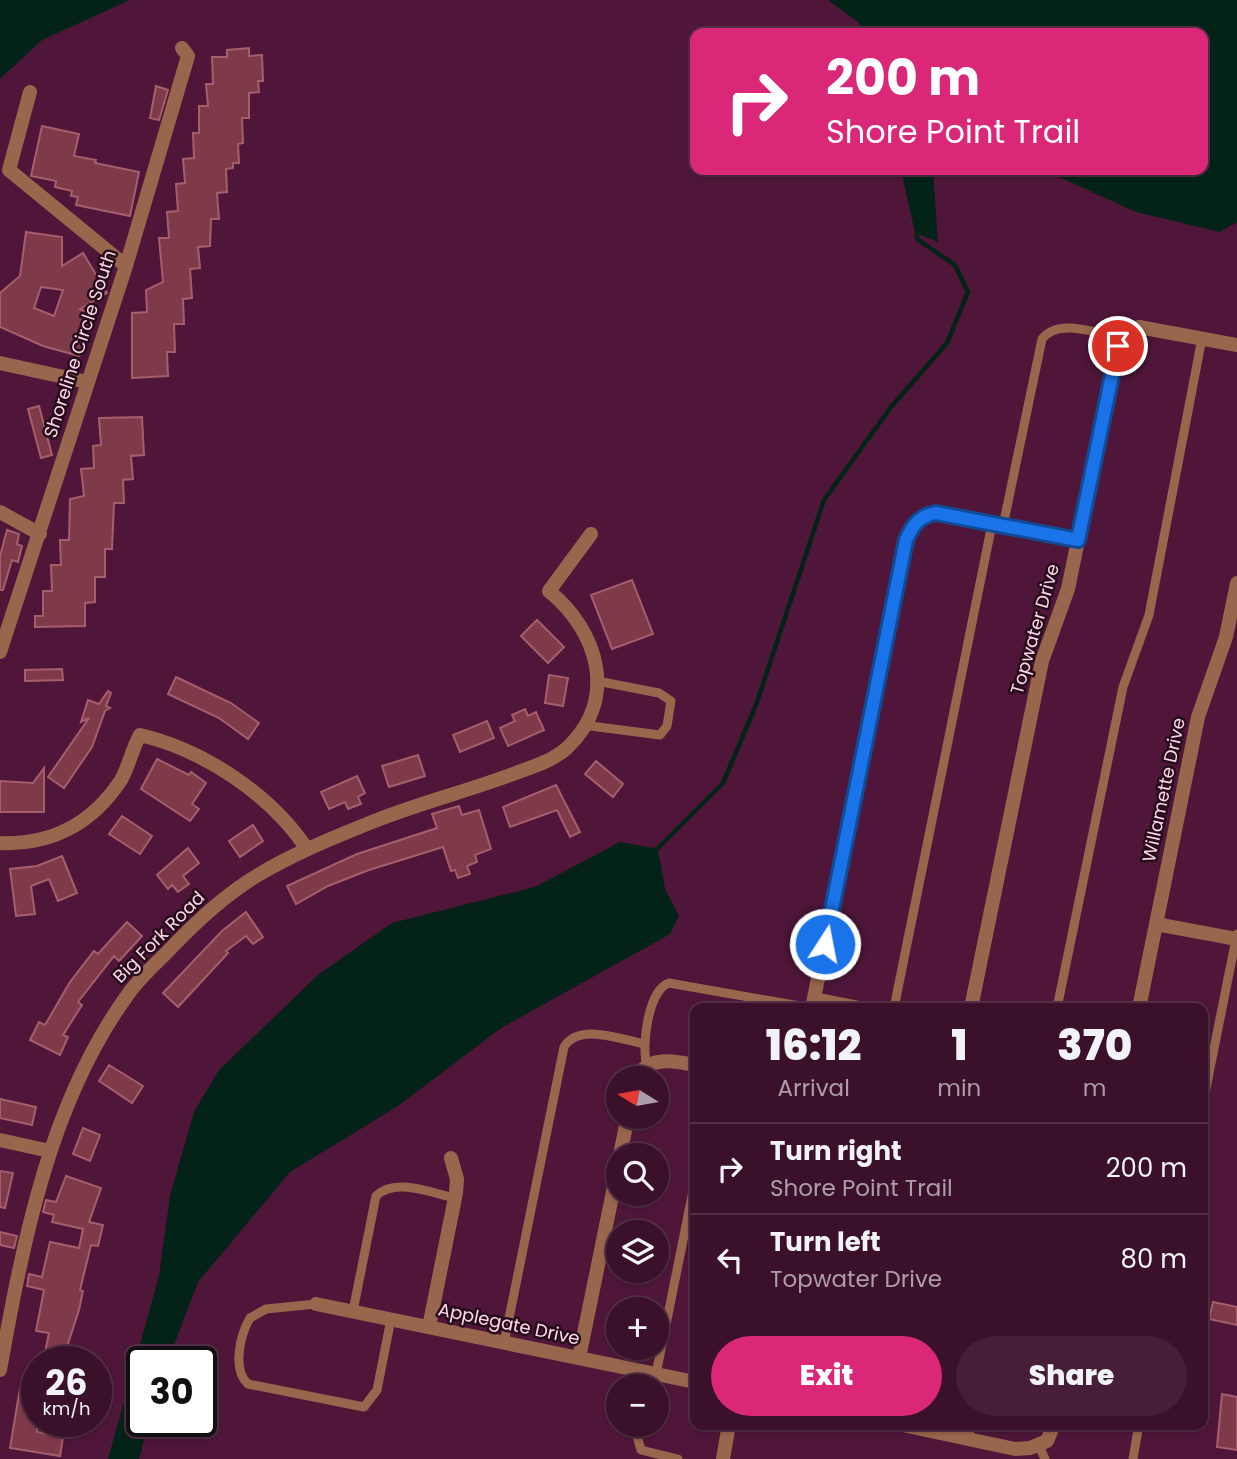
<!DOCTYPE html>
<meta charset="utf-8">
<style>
body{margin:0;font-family:Poppins,sans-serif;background:#461e37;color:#f1f3f6;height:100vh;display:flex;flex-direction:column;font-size:26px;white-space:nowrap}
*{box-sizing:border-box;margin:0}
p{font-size:23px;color:#ac9da9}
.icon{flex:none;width:38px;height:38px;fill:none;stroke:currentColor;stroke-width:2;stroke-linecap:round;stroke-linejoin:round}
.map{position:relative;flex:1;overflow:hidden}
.drawer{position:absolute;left:690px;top:1003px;width:518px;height:427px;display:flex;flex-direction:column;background:#3b102b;border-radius:14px;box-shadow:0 2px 5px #0004,0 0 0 2px #543047}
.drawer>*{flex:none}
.banner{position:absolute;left:690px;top:28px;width:518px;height:147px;border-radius:14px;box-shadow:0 2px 5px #0004,0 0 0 2px #543047;background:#db2777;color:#fff;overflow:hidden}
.needle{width:46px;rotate:281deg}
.fabs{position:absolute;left:606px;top:1066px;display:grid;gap:14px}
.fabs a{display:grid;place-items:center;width:63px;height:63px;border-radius:50%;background:#3b102b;box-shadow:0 2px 5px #0004,0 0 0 2px #543047;font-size:35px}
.speed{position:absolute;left:21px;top:1346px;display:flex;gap:14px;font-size:35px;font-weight:700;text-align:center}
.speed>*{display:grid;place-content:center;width:91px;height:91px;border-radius:50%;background:#3b102b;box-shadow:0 2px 5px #0004,0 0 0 2px #543047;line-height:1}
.speed small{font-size:18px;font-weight:400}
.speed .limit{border:4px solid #111;border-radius:10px;background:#fff;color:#111}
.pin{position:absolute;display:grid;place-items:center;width:60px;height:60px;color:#fff;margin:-30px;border:4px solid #fff;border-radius:50%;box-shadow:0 2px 7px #0007}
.me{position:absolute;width:77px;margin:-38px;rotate:11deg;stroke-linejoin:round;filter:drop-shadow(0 0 5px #0008)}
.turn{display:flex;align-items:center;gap:24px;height:147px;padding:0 21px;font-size:32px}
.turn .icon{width:91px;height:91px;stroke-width:2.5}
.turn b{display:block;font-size:49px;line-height:60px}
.eta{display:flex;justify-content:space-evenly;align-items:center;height:119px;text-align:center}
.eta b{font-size:42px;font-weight:800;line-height:49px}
.button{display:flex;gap:14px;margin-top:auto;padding:14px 21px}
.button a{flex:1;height:80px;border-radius:42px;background:#db2777;color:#fff;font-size:28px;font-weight:800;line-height:80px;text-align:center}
.button a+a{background:#461e37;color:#f1f3f6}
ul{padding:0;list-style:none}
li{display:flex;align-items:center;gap:21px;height:91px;padding:0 21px;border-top:2px solid #543047}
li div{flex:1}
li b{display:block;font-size:26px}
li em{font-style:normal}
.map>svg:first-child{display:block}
.water{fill:#032218}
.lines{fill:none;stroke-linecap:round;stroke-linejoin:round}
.stream{stroke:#032218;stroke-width:4.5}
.building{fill:#7f3a4a;stroke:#a65e6d;stroke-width:2;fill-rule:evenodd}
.service{stroke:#98664d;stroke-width:9}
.minor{stroke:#98664d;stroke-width:14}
.route-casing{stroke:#114b97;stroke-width:18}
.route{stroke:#1a73e8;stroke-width:12}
.labels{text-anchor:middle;stroke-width:5;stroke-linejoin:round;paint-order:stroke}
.street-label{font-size:18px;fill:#fdd7e9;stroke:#270d1c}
</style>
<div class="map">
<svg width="1237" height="1459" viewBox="0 0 1237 1459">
<rect width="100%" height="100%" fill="#4f1639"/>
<!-- water -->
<path class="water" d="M0,0H130L42,40L0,79Z
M828,0H1237V222L1220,232L1136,212L1044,170H1202V33H864L858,22Z
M901,170H933L938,242L915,233Z
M620,842L658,849L665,889L679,916L670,934L501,1028L398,1106L290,1172L198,1282L168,1361L142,1362V1421H149L139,1459H108L159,1276L170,1196L194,1112L219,1070L319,974L392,923L535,887Z"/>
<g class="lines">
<!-- stream -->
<path class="stream" d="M654,852L723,783L756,705L824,500L891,407L947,343L968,292L955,265L917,239V228"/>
</g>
<!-- building -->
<path class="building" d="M249,48V56L262,55L263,81H258L259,92L249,93V118H242L243,143L238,144L239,163H233V168L226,169L227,192L217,193L219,219H211L210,246L198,247L200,268L190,269L192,298L183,299L184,324H174L175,352H167L168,376L132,378V313L147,312L146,290L163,282L159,238H169L167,212L178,211L176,184L185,183L183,159L194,158L193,133H199V106H208L206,84H213L212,57H227V50Z
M156,86L168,90L159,120L150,118Z
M42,126L79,134L74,156L96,160L95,163L139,172L130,216L76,205L78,197L71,196L72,191L55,187L56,181L31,176Z
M26,232L62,237V266L83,253L107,293L80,309L95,315L79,356L43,346L0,327V293L20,276ZM41,287L63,290L54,316L34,308Z
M39,406L52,455L41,458L28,409Z
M142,417L144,455L131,456L133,479L123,480L124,503H114L112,549H105V577H95V602L85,603V626L35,627V616H43V591H52L51,565H61L60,540H69L70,499L84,496L81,469L94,468L93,446L101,445L99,418Z
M7,530L19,534L17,544L22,546L18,562L12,560L3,590H0V556Z
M632,580L653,634L612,649L591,595Z
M537,620L564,647L548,663L521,636Z
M62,669L63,680L25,681V670Z
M549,675L568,678L563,706L545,703Z
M176,677L231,703L259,723L248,739L219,718L168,694Z
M108,691L111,693L106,706L110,708L105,711L92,747L64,788L48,777L89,718L81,722L88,700L99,704Z
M525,709L528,716L536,712L544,730L508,746L500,728L515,721L512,715Z
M487,721L494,738L460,752L453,735Z
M418,755L425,776L389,787L382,766Z
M157,759L189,775L191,772L206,783L192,804L199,809L190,821L141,789Z
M596,761L623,784L613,797L585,774Z
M44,768V812H0V781L33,783Z
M357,776L365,793L358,797L361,804L348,809L345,802L329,809L321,792Z
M556,785L580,832L570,837L557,810L510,827L503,807Z
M459,806L462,815L479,810L491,849L475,855L477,862L467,866L470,874L458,878L455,870L451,871L443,847L369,870L328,886L296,904L287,886L357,854L437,828L432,814Z
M122,816L152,836L140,854L109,834Z
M253,825L263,841L240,857L229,841Z
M188,848L199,863L183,876L189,884L178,892L172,885L168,889L157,875Z
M62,856L77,893L58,901L49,879L31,886L35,914L16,916L10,869L37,866Z
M246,912L263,937L253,944L246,936L226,951L228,953L178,1007L163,993L222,931Z
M127,922L142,936L119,961L114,956L78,1002L82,1005L63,1035L68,1037L60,1055L30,1040L39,1022L45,1025L70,982L94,951L98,954Z
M109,1065L143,1086L132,1103L99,1081Z
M0,1099L36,1107L32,1125L0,1118Z
M83,1128L100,1135L90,1161L73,1154Z
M0,1171L13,1173L5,1208L0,1207Z
M66,1176L101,1188L89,1222L103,1225L98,1246L91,1245L80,1290L83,1291L79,1310L62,1362H43L49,1333L36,1331L44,1290L27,1286L29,1274L42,1277L50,1242L79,1248L83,1229L52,1222L54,1215L43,1212L46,1200L56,1202Z
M0,1232L17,1236L14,1248L0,1245Z
M1213,1302L1237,1307V1325L1209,1319Z
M20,1388L37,1392V1432L63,1437L60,1456L10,1448Z
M1222,1394L1237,1397V1450L1217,1447Z"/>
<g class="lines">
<!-- service -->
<path class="service" d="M1003,526L1042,339C1059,317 1099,334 1122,339
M583,725L660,735L667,726L671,701L659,693L597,681
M894,1008L992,524
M1057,1008L1123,687L1149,615L1202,338
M647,1066C641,1047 648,990 669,983L811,1008
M1202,1108L1237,934
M316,1304L266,1309L250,1318C240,1335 232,1370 248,1384L364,1407L377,1390L391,1319
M353,1311L376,1196C395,1177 431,1193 455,1198
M504,1343L564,1047C579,1022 621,1040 645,1044
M656,1374L695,1181
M640,1424L637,1436L641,1450L678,1459
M968,1439L971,1424
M1039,1446L1045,1459
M1133,1459L1139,1424"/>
<!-- minor -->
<path class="minor" d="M30,92L9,170L126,266
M0,363L87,382
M0,512L40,534
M0,652L126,266L188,56L182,48
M0,843C52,845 92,824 121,780C129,766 132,749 140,735C204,750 270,794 307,849
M1156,924L1237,939
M814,999L860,1008
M812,1008L906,540C913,525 919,516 936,513L1078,540
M971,1008L1042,661L1068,589L1118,346L1123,336L1139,327L1237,345
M1139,1008L1198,717L1226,637L1237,583
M637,1078C648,1055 675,1061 695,1065
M0,1140L50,1151
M620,1155L628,1116
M316,1304L695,1382
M429,1327L456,1193L457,1179L451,1158
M579,1358L618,1167
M0,1370C23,1242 50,1100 129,993C141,976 159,961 174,945C199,919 226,894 258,875C293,854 330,839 367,824C415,804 465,792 513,774C531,767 551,762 567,748C619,699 598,631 549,591L591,534
M898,1424L1015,1449L1030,1448L1047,1441L1054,1424
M723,1459L729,1424"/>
</g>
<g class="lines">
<defs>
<path id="route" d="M825,944L906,540C913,525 919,516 936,513L1078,540L1118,346"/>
</defs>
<!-- route casing -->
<use href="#route" class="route-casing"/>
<!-- route -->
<use href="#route" class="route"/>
</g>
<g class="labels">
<!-- street labels -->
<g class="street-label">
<text transform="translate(80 344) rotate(-72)" y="6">Shoreline Circle South</text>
<text transform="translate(1035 629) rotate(-74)" y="6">Topwater Drive</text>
<text transform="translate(1164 790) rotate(-78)" y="6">Willamette Drive</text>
<text transform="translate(159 937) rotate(-45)" y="6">Big Fork Road</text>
<text transform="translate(509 1324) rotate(12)" y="6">Applegate Drive</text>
</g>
</g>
</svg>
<div class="fabs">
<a><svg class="needle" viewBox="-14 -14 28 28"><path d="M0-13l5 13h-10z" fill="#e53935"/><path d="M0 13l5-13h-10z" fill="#ac9da9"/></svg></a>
<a><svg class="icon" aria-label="search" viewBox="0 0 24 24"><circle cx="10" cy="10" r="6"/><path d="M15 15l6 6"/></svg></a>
<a><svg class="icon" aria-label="layers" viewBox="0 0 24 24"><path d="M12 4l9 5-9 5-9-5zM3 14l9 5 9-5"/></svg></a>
<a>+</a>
<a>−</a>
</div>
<div class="speed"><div>26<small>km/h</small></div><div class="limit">30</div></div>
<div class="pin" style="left:1118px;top:346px;background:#d93025"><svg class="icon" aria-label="arrive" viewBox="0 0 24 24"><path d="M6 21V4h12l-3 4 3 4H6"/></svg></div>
<svg class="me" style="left:825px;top:944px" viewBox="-20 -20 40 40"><circle r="17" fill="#1a73e8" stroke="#fff" stroke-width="3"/><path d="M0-11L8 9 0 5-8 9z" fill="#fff"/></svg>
<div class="banner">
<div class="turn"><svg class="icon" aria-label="right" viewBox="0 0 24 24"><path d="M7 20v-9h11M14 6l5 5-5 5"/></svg><div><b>200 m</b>Shore Point Trail</div></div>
</div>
<section class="drawer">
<div class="eta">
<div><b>16:12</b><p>Arrival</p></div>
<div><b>1</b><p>min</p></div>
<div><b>370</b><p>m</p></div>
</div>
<ul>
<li><svg class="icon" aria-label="right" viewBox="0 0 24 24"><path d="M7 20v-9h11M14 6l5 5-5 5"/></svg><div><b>Turn right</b><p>Shore Point Trail</p></div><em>200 m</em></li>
<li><svg class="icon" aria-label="left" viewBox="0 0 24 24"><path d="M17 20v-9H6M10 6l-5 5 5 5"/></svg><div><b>Turn left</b><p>Topwater Drive</p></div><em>80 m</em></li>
</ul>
<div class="button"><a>Exit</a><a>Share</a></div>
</section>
</div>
